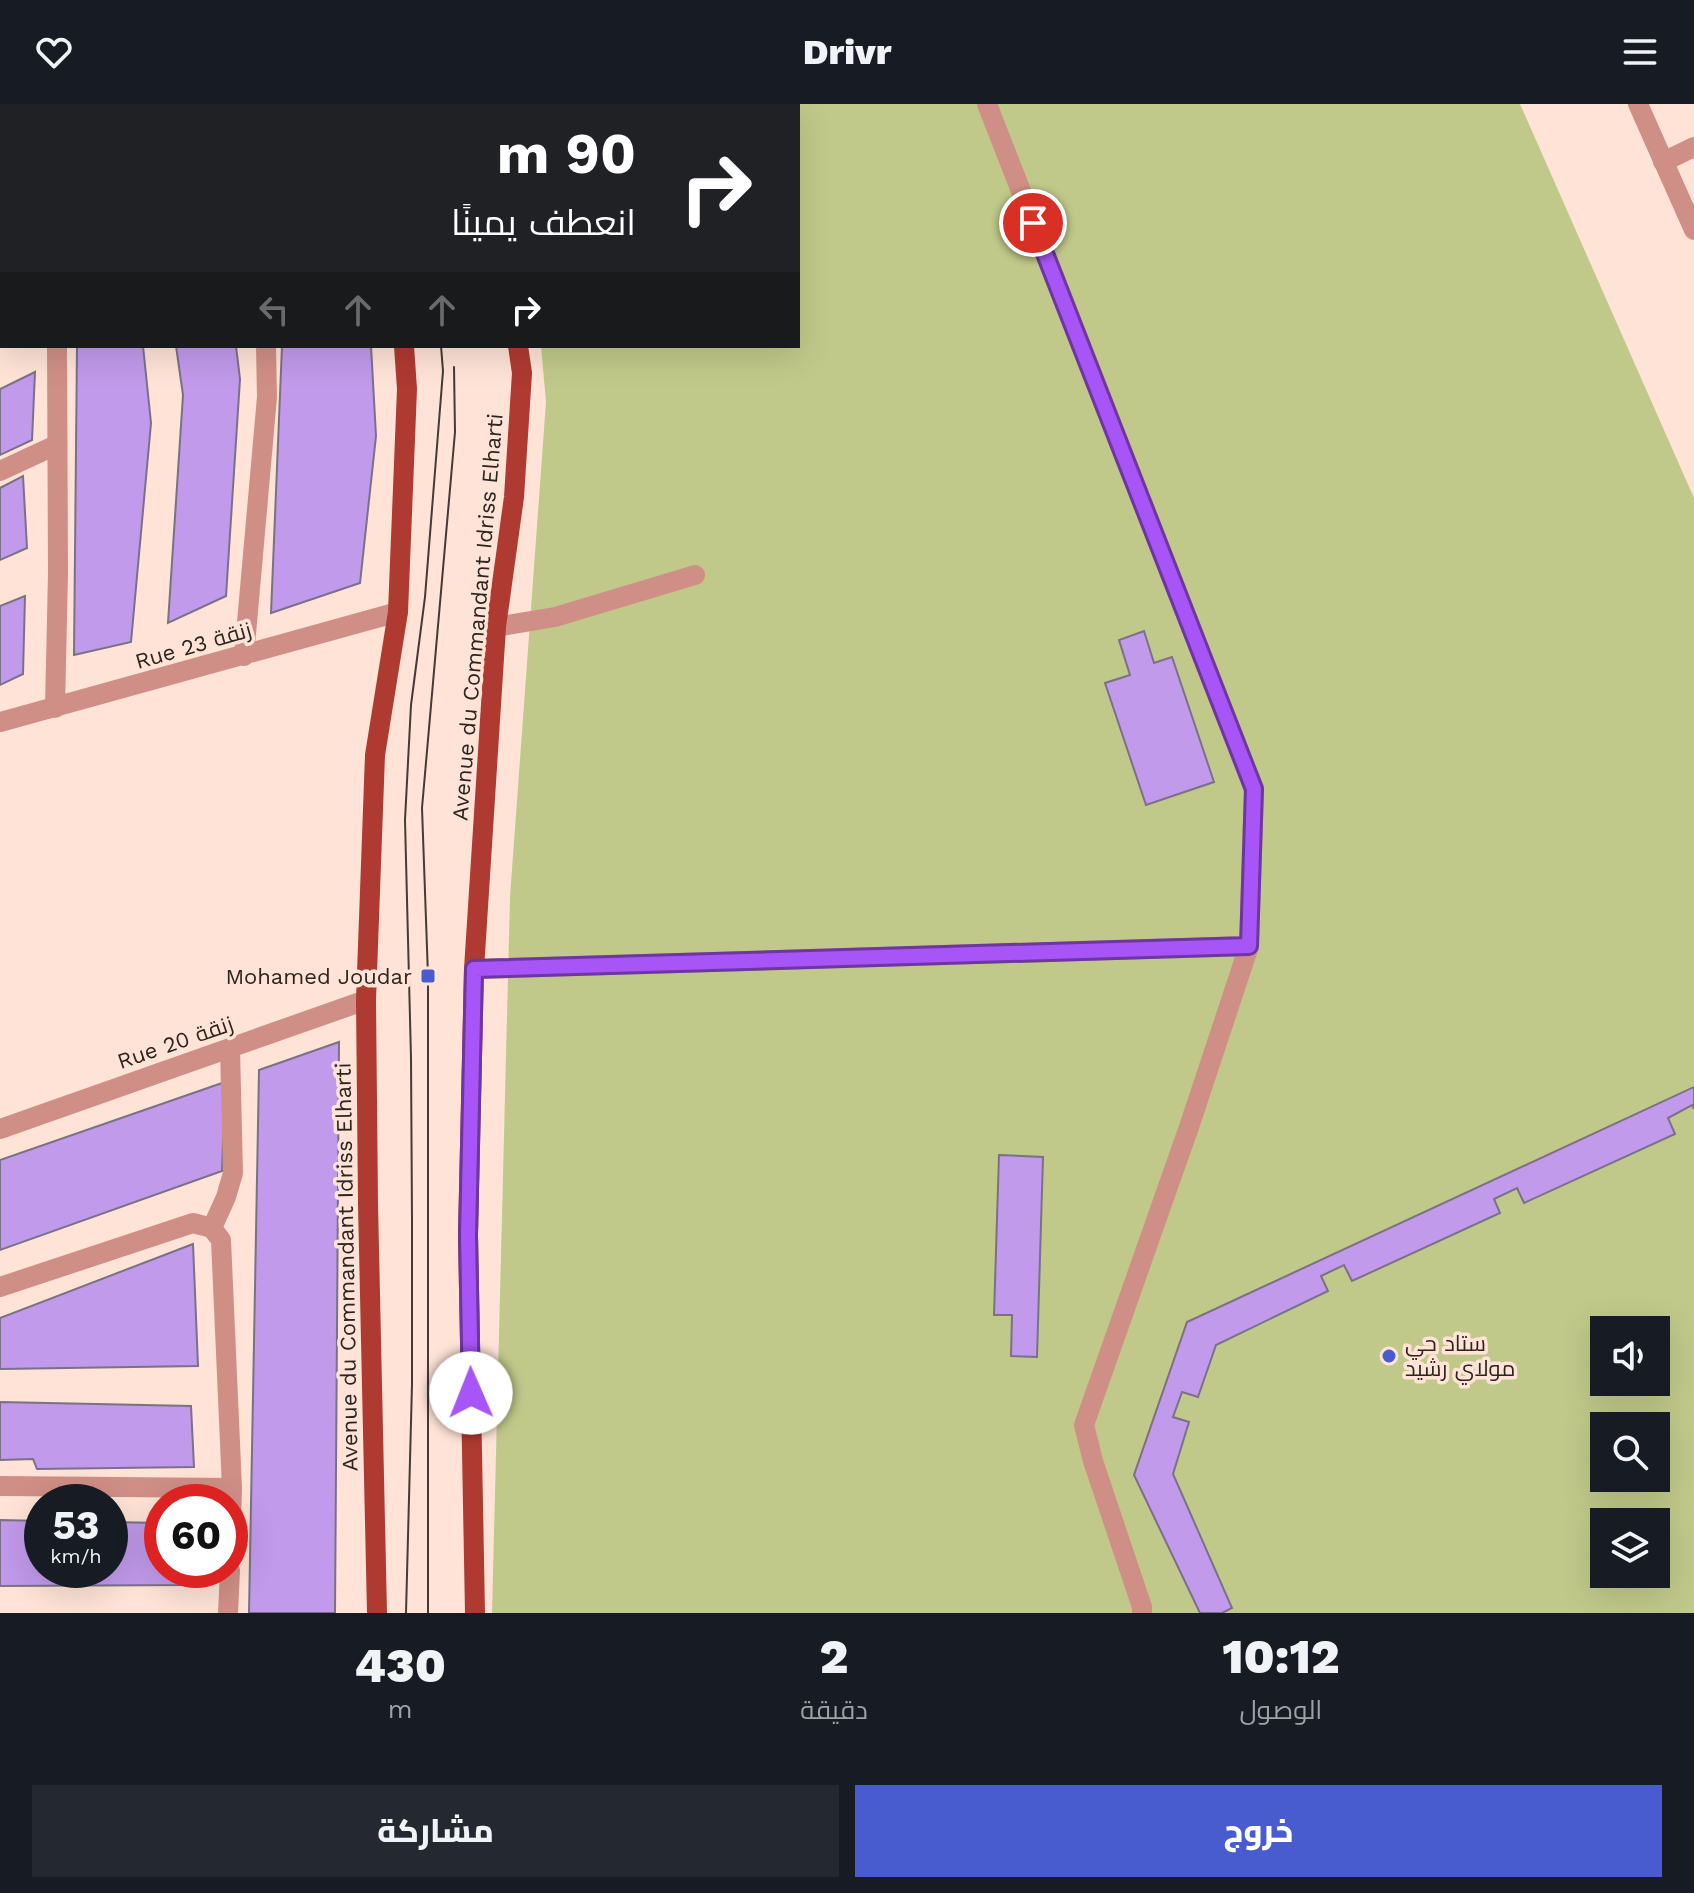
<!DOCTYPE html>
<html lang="ar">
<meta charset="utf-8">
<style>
body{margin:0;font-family:"Work Sans",Cairo,sans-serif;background:#242831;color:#f1f3f6;direction:rtl;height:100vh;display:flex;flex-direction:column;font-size:30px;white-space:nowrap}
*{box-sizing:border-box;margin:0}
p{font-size:26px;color:#9ea1a6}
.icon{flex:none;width:44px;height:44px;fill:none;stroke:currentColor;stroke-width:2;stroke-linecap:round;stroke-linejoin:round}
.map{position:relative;height:1509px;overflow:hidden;direction:ltr}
.drawer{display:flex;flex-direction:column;background:#171b24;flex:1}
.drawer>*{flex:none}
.banner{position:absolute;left:0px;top:0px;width:800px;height:244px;box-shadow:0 8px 32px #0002;direction:rtl;background:#202124;color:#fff;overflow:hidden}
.tools{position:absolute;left:1590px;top:1212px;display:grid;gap:16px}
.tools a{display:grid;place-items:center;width:80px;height:80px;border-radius:0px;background:#171b24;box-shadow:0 8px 32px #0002;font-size:40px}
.speed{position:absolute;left:24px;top:1380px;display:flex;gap:16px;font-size:40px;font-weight:700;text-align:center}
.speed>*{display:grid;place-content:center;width:104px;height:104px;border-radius:50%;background:#171b24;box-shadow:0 8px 32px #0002;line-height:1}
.speed small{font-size:20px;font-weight:400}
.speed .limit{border:12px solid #d22;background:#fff;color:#111}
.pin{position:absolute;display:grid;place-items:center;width:68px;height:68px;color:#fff;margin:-34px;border:4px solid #fff;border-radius:50%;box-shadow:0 2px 8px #0007}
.me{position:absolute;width:88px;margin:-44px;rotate:359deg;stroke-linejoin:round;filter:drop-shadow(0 0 6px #0008)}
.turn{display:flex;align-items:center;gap:28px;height:168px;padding:0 32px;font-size:36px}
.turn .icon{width:104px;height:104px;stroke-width:2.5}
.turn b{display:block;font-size:56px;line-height:68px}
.lanes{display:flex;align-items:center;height:76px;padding:0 32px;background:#0003;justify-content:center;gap:40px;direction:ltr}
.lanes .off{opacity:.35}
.eta{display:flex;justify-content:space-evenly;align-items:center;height:136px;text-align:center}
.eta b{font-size:48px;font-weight:800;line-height:56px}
.button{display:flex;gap:16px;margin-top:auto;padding:16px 32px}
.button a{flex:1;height:92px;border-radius:0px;background:#485cd0;color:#fff;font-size:32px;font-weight:800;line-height:92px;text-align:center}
.button a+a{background:#242831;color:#f1f3f6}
header{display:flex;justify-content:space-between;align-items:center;height:104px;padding:0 32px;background:#171b24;font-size:36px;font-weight:800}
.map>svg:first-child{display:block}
.green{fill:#c0c98a;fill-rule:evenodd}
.building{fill:#c19aeb;stroke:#7a7186;stroke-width:2}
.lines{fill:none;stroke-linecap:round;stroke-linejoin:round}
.minor{stroke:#d08f86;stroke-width:20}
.major{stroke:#ae3a32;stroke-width:20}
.tram{stroke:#453a34;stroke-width:2}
.route-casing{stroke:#6d37a1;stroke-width:20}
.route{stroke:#a855f7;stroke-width:14}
.poi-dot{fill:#485cd0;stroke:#fee3d6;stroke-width:3}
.labels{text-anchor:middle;stroke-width:7;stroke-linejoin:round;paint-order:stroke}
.street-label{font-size:22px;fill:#2d241f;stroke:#fee3d6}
.poi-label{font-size:22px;fill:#2d241f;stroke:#fee3d6;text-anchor:end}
</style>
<header><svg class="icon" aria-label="menu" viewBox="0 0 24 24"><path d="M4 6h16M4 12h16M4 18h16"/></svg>Drivr<svg class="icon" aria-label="heart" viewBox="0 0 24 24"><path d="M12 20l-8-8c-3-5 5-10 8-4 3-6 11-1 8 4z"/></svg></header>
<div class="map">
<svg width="1694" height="1509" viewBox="0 0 1694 1509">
<rect width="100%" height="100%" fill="#fee3d6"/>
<!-- green -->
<path class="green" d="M518,0H1520L1694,394V1509H492L510,793L546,298L541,242H798V2H519ZM1604,1226H1656V1278H1604ZM1604,1322H1656V1374H1604ZM1604,1418H1656V1470H1604Z"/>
<!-- building -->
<path class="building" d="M85,0H200L201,2H82Z
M252,0H348V2H253Z
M2,44V120L0,121V45Z
M2,170V231L0,232V171Z
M77,242H143L151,319L131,538L74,551Z
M176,242H236L240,275L226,492L168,519L183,291Z
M282,242H371L376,332L360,479L271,509Z
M35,268L32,336L0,351V285Z
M23,372L27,444L0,456V384Z
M25,492L23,570L0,581V502Z
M1144,527L1154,559L1172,553L1214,678L1146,701L1105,579L1130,571L1119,536Z
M339,938L335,1509H249L259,966Z
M225,978L222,1067L0,1146V1056Z
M1694,983V1005L1692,1001L1668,1014L1675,1030L1524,1099L1517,1084L1494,1095L1500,1109L1352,1177L1344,1161L1321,1172L1328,1187L1216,1241L1198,1293L1182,1288L1173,1313L1189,1318L1173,1370L1232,1504L1222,1509H1200L1134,1371L1187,1218Z
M999,1051L1043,1053L1037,1253L1011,1252L1012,1211H994Z
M193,1140L198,1262L0,1265V1214Z
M0,1298L191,1302L194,1363L37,1365L33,1355L0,1356Z
M0,1416L42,1417V1466H110V1418L162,1419V1466H192V1481L0,1482Z"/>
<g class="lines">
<!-- minor -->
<path class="minor" d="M233,0L234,2
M987,0L1254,685L1249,842L1189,1023L1084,1321L1093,1357L1142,1503V1509
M1638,0L1694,126
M1663,58L1694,43
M0,151L2,150
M0,367L56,341
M496,523L555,513L695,471
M244,552L267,293L266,242
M55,604L58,469L57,242
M0,618L398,508
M474,865L1249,842
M0,1025L366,896
M212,1124L226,1093L233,1069L230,944
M0,1183L193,1119L212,1124L221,1136L232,1384L230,1450
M0,1382L232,1384
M228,1509L230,1466"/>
<!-- major -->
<path class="major" d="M388,0V2
M482,0V2
M377,1509L368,1100L366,896L375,651L398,508L407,285L404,242
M475,1509L468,1131L474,865L496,523L514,393L522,269L518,242"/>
<!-- tram -->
<path class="tram" d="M413,0L414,2
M432,0L433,2
M406,1509L412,1280V1116L411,954L405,716L411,601L425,493L443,267L441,242
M428,1509V872L422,704L455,328L454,263"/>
</g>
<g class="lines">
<defs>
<path id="route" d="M471,1289L468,1131L474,865L1249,842L1254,685L1033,119"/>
</defs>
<!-- route casing -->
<use href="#route" class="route-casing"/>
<!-- route -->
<use href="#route" class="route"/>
</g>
<!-- markers -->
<g class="poi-dot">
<rect x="420" y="864" width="16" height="16" rx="4"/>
<circle cx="1389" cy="1252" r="8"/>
</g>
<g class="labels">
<!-- street labels -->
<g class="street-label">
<text transform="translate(477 513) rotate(-85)" y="8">Avenue du Commandant Idriss Elharti</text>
<text transform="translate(193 541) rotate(-16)" y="8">Rue 23 زنقة</text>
<text transform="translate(175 938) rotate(-19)" y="8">Rue 20 زنقة</text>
<text transform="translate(346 1163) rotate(-91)" y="8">Avenue du Commandant Idriss Elharti</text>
</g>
<!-- poi labels -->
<g class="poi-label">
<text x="412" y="880">Mohamed Joudar</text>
<text x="1405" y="1247" text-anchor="start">ستاد حي<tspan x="1405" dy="25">مولاي رشيد</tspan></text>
</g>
</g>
</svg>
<div class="tools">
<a><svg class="icon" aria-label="sound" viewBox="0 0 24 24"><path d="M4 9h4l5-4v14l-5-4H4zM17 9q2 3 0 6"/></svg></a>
<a><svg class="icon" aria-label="search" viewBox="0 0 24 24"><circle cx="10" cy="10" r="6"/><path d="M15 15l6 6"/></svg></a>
<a><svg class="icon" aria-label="layers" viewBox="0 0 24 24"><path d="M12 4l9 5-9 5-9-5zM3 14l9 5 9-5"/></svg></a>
</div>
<div class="speed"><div>53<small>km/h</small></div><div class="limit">60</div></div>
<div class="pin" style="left:1033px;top:119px;background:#d93025"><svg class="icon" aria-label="arrive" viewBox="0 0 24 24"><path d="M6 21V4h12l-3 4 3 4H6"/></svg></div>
<svg class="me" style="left:471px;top:1289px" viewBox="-20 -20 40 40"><circle r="19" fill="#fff"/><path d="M0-13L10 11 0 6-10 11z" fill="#a855f7"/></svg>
<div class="banner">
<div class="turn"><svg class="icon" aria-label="right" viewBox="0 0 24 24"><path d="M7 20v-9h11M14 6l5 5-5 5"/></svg><div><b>90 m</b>انعطف يمينًا</div></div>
<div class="lanes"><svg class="icon off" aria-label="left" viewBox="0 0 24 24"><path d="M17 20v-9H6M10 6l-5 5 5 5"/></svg><svg class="icon off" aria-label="ahead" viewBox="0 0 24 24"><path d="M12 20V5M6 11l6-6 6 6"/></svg><svg class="icon off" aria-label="ahead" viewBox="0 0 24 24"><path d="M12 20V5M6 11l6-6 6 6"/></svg><svg class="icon" aria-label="right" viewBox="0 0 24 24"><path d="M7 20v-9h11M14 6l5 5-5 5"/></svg></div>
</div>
</div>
<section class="drawer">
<div class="eta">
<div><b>10:12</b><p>الوصول</p></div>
<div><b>2</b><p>دقيقة</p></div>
<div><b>430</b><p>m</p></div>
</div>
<div class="button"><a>خروج</a><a>مشاركة</a></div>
</section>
